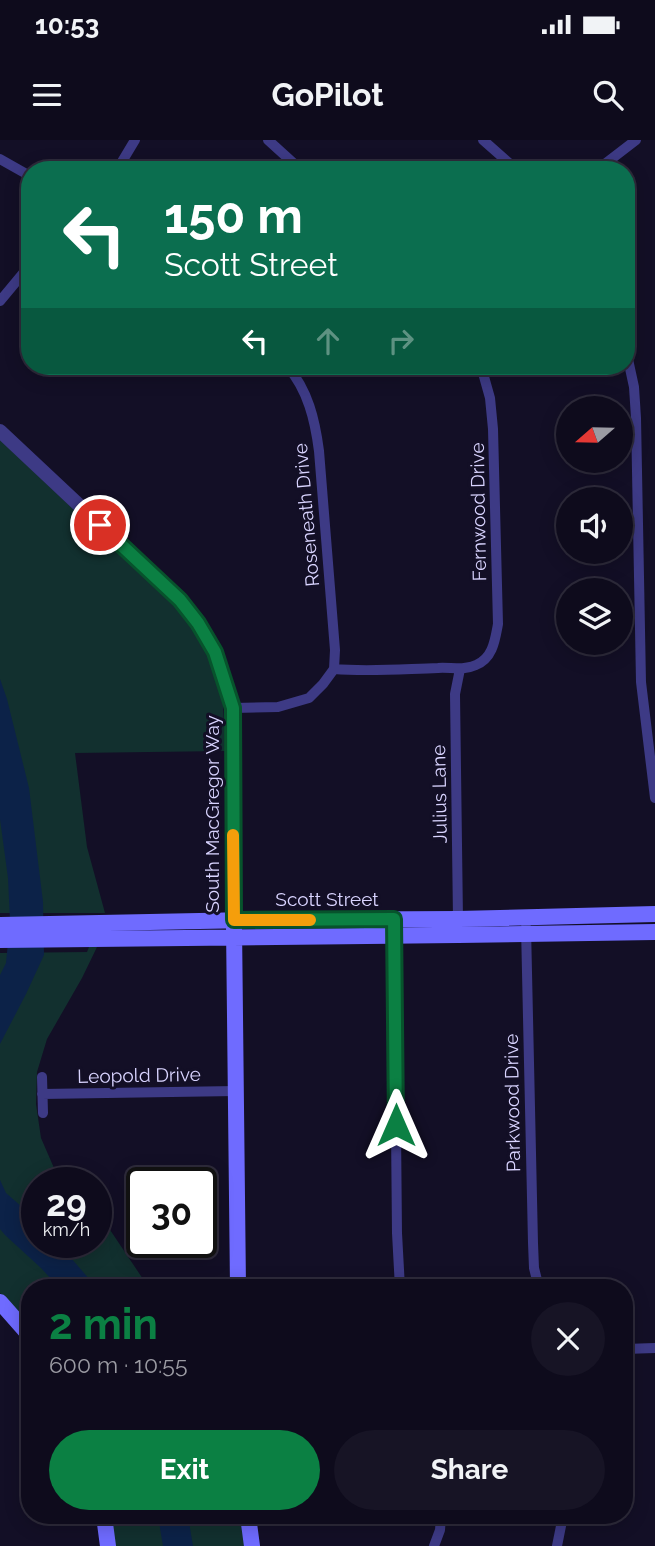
<!DOCTYPE html>
<meta charset="utf-8">
<style>
body{margin:0;font-family:Raleway,sans-serif;background:#171425;color:#f1f3f6;height:100vh;display:flex;flex-direction:column;font-size:26px;white-space:nowrap}
*{box-sizing:border-box;margin:0}
p{font-size:23px;color:#9b9ba3}
.icon{flex:none;width:38px;height:38px;fill:none;stroke:currentColor;stroke-width:2;stroke-linecap:round;stroke-linejoin:round}
.map{position:relative;flex:1;overflow:hidden}
.panel{position:absolute;left:21px;top:1139px;width:612px;height:245px;display:flex;flex-direction:column;background:#0e0b1c;border-radius:28px;box-shadow:0 4px 18px #0003,0 0 0 2px #2e2b3b}
.panel>*{flex:none}
.hud{position:absolute;left:21px;top:21px;width:614px;height:214px;border-radius:28px;box-shadow:0 4px 18px #0003,0 0 0 2px #2e2b3b;background:#0b6e4f;color:#fff;overflow:hidden}
.needle{width:46px;rotate:250deg}
.controls{position:absolute;left:556px;top:256px;display:grid;gap:14px}
.controls a{display:grid;place-items:center;width:77px;height:77px;border-radius:50%;background:#0e0b1c;box-shadow:0 4px 18px #0003,0 0 0 2px #2e2b3b;font-size:35px}
.speed{position:absolute;left:21px;top:1027px;display:flex;gap:14px;font-size:35px;font-weight:700;text-align:center}
.speed>*{display:grid;place-content:center;width:91px;height:91px;border-radius:50%;background:#0e0b1c;box-shadow:0 4px 18px #0003,0 0 0 2px #2e2b3b;line-height:1}
.speed small{font-size:18px;font-weight:400}
.speed .limit{border:4px solid #111;border-radius:10px;background:#fff;color:#111}
.pin{position:absolute;display:grid;place-items:center;width:60px;height:60px;color:#fff;margin:-30px;border:4px solid #fff;border-radius:50%;box-shadow:0 2px 7px #0007}
.me{position:absolute;width:77px;margin:-38px;rotate:0deg;stroke-linejoin:round;filter:drop-shadow(0 0 5px #0008)}
.turn{display:flex;align-items:center;gap:24px;height:147px;padding:0 28px;font-size:32px}
.turn .icon{width:91px;height:91px;stroke-width:2.5}
.turn b{display:block;font-size:49px;line-height:60px}
.lanes{display:flex;align-items:center;height:66px;padding:0 28px;background:#0003;justify-content:center;gap:35px;direction:ltr}
.lanes .off{opacity:.35}
.round{display:grid;place-items:center;flex:none;width:74px;height:74px;border-radius:37px;background:#171425}
.summary{display:flex;align-items:center;justify-content:space-between;height:119px;padding:0 28px}
h1{font-size:42px;font-weight:700;line-height:52px;color:#0b8043}
.primary-button{display:flex;gap:14px;margin-top:auto;padding:14px 28px}
.primary-button a{flex:1;height:80px;border-radius:42px;background:#0b8043;color:#fff;font-size:28px;font-weight:700;line-height:80px;text-align:center}
.primary-button a+a{background:#171425;color:#f1f3f6}
.status{display:flex;justify-content:space-between;align-items:center;height:49px;padding:0 35px;background:#0e0b1c;direction:ltr}
.status svg{height:19px;fill:currentColor}
header{display:flex;justify-content:space-between;align-items:center;height:91px;padding:0 28px;background:#0e0b1c;font-size:32px;font-weight:700}
.map>svg:first-child{display:block}
.green{fill:#12302f}
.water{fill:#0c2248}
.lines{fill:none;stroke-linecap:round;stroke-linejoin:round}
.minor{stroke:#3d3a85;stroke-width:10}
.tertiary{stroke:#3d3a85;stroke-width:14}
.secondary{stroke:#6f6bff;stroke-width:16}
.route-casing{stroke:#07532c;stroke-width:18}
.route{stroke:#0b8043;stroke-width:12}
.slow{stroke:#f59e0b;stroke-width:12}
.labels{text-anchor:middle;stroke-width:6;stroke-linejoin:round;paint-order:stroke}
.street-label{font-size:19px;fill:#d9d4ff;stroke:#130f26}
</style>
<div class="status"><b>10:53</b><svg viewBox="0 0 49 12"><path d="M0 12V9h3v3zM5 12V6h3v6zM10 12V3h3v9zM15 12V0h3v12zM26 1h20v11H26zM47 4h2v5h-2z"/></svg></div>
<header><svg class="icon" aria-label="menu" viewBox="0 0 24 24"><path d="M4 6h16M4 12h16M4 18h16"/></svg>GoPilot<svg class="icon" aria-label="search" viewBox="0 0 24 24"><circle cx="10" cy="10" r="6"/><path d="M15 15l6 6"/></svg></header>
<div class="map">
<svg width="655" height="1406" viewBox="0 0 655 1406">
<rect width="100%" height="100%" fill="#130f26"/>
<!-- green -->
<path class="green" d="M0,300L181,471L209,517L223,562L225,611L75,613L87,707L105,773H0Z
M89,807H97L82,838L47,899L37,932L36,964L41,998L54,1028L71,1043H37V1102H96V1069L149,1148H30V1186L0,1153V813L87,812Z
M111,1376H242L248,1406H114Z"/>
<!-- water -->
<path class="water" d="M0,539L7,559L29,648L43,762L44,815L26,854L0,904V835L6,823L10,781L8,738L0,679Z
M0,1040L6,1053L37,1080V1102L58,1103L97,1148H59L42,1129L5,1095L0,1089Z
M158,1376H188L193,1406H163Z"/>
<g class="lines">
<!-- minor -->
<path class="minor" d="M268,0L301,30
M483,0L517,30
M0,19L30,36
M117,30L135,0
M597,30L636,0
M0,161L30,125
M626,210L634,247L636,278L641,542L655,658
M287,226C308,250 315,280 319,311L335,510L334,529
M334,529C369,532 403,529 438,528C451,527 463,531 476,525C493,518 495,500 498,484L493,289L490,258L481,226
M233,568L278,567L309,558L323,544L334,529
M394,779L397,1093L400,1148
M458,779L455,554L460,529
M526,787L533,1103L534,1128L539,1148
M42,937L43,973
M42,954L236,951
M625,1209L655,1208
M434,1406L440,1390L441,1376
M557,1406L563,1376"/>
<!-- tertiary -->
<path class="tertiary" d="M0,291L180,460L198,483L215,512L233,568L234,780"/>
<!-- secondary -->
<path class="secondary" d="M0,785L249,780L458,779L655,774
M234,786L238,1148
M0,800L458,795L655,792
M0,1162L30,1196
M104,1376L108,1406
M248,1376L252,1406"/>
</g>
<g class="lines">
<defs>
<path id="route" d="M100,385L180,460L198,483L215,512L233,568L234,780L394,779L396,985"/>
</defs>
<!-- route casing -->
<use href="#route" class="route-casing"/>
<!-- route -->
<use href="#route" class="route"/>
<!-- slow -->
<path class="slow" d="M233,695L234,780H310"/>
</g>
<g class="labels">
<!-- street labels -->
<g class="street-label">
<text transform="translate(478 372) rotate(-91)" y="7">Fernwood Drive</text>
<text transform="translate(306 375) rotate(-95)" y="7">Roseneath Drive</text>
<text transform="translate(439 654) rotate(-91)" y="7">Julius Lane</text>
<text transform="translate(212 674) rotate(-90)" y="7">South MacGregor Way</text>
<text x="327" y="766">Scott Street</text>
<text transform="translate(139 935) rotate(-1)" y="7">Leopold Drive</text>
<text transform="translate(512 963) rotate(-91)" y="7">Parkwood Drive</text>
</g>
</g>
</svg>
<div class="controls">
<a><svg class="needle" viewBox="-14 -14 28 28"><path d="M0-13l5 13h-10z" fill="#e53935"/><path d="M0 13l5-13h-10z" fill="#9b9ba3"/></svg></a>
<a><svg class="icon" aria-label="sound" viewBox="0 0 24 24"><path d="M4 9h4l5-4v14l-5-4H4zM17 9q2 3 0 6"/></svg></a>
<a><svg class="icon" aria-label="layers" viewBox="0 0 24 24"><path d="M12 4l9 5-9 5-9-5zM3 14l9 5 9-5"/></svg></a>
</div>
<div class="speed"><div>29<small>km/h</small></div><div class="limit">30</div></div>
<div class="pin" style="left:100px;top:385px;background:#d93025"><svg class="icon" aria-label="arrive" viewBox="0 0 24 24"><path d="M6 21V4h12l-3 4 3 4H6"/></svg></div>
<svg class="me" style="left:396px;top:985px" viewBox="-20 -20 40 40"><path d="M0-17L14 15 0 8-14 15z" fill="#0b8043" stroke="#fff" stroke-width="4"/></svg>
<div class="hud">
<div class="turn"><svg class="icon" aria-label="left" viewBox="0 0 24 24"><path d="M17 20v-9H6M10 6l-5 5 5 5"/></svg><div><b>150 m</b>Scott Street</div></div>
<div class="lanes"><svg class="icon" aria-label="left" viewBox="0 0 24 24"><path d="M17 20v-9H6M10 6l-5 5 5 5"/></svg><svg class="icon off" aria-label="ahead" viewBox="0 0 24 24"><path d="M12 20V5M6 11l6-6 6 6"/></svg><svg class="icon off" aria-label="right" viewBox="0 0 24 24"><path d="M7 20v-9h11M14 6l5 5-5 5"/></svg></div>
</div>
<section class="panel">
<div class="summary"><div><h1>2 min</h1><p>600 m · 10:55</p></div><a class="round"><svg class="icon" aria-label="close" viewBox="0 0 24 24"><path d="M6 6l12 12M18 6L6 18"/></svg></a></div>
<div class="primary-button"><a>Exit</a><a>Share</a></div>
</section>
</div>
